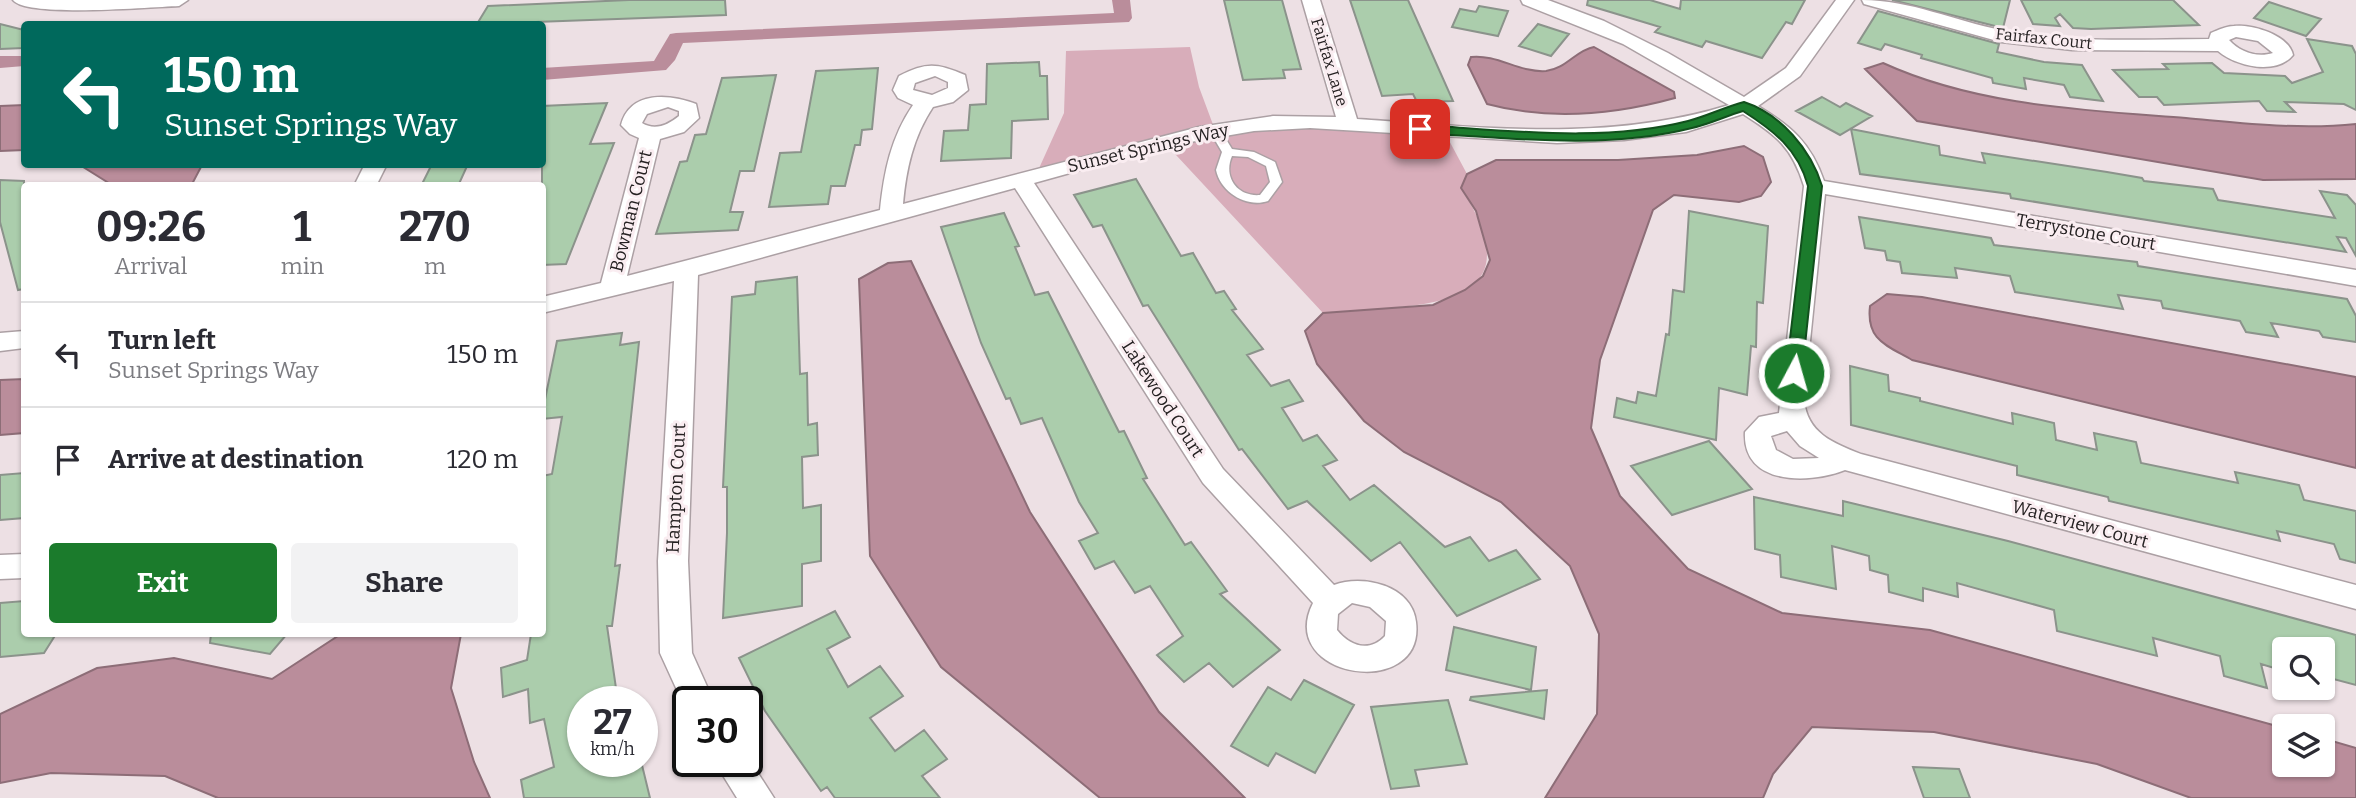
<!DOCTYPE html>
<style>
body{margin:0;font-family:Bitter,serif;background:#f2f2f3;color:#2b2b33;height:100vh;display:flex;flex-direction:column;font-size:26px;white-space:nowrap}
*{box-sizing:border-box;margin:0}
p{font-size:23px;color:#7c7c81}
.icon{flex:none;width:38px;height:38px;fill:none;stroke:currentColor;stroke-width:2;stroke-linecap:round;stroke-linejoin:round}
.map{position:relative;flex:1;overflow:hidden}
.drawer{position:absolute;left:21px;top:182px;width:525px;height:455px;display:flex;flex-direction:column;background:#fff;border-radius:7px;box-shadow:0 2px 5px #0004}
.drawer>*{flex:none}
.hud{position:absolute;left:21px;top:21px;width:525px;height:147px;border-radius:7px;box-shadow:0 2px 5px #0004;background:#00695c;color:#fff;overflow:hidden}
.controls{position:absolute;left:2272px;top:637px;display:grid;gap:14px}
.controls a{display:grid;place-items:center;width:63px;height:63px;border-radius:7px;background:#fff;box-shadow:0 2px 5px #0004;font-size:35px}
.speed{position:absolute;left:567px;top:686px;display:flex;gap:14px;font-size:35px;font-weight:700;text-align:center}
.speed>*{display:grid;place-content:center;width:91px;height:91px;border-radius:50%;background:#fff;box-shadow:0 2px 5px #0004;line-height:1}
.speed small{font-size:18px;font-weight:400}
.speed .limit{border:4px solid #111;border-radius:10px;background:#fff;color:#111}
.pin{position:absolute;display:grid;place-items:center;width:60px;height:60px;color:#fff;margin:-30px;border-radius:14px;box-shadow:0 4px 10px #0006}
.me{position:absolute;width:77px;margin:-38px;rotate:6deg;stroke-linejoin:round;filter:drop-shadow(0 0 5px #0008)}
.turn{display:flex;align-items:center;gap:24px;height:147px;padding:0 28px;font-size:32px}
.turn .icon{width:91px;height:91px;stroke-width:2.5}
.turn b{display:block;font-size:49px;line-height:60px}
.eta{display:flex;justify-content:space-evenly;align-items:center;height:119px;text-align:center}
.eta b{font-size:42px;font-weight:700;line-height:49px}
.primary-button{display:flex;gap:14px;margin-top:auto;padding:14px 28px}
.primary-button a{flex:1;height:80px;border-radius:7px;background:#1b7b2c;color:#fff;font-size:28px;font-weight:700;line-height:80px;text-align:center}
.primary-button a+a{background:#f2f2f3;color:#2b2b33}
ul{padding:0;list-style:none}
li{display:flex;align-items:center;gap:21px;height:105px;padding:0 28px;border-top:2px solid #e1e1e2}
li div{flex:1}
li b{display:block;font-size:26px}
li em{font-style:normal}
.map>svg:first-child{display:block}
.green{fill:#d8adba}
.water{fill:#ba8d9b;stroke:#8d6d77;stroke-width:2}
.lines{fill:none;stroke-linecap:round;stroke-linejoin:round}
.canal{fill:#ba8d9b;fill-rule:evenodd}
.building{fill:#abcdac;stroke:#8b938b;stroke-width:2}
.service-casing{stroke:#aca0a4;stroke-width:3}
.minor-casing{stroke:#aca0a4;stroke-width:3}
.service{fill:#fff;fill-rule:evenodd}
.minor{fill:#fff;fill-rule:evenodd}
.route{fill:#1b7b2c;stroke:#12501d;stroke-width:2}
.labels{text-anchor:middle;stroke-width:6;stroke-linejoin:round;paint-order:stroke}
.far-street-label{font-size:16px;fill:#252122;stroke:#faedf1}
.street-label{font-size:18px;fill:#252122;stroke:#faedf1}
</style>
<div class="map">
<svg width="2356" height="798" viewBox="0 0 2356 798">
<rect width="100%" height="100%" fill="#ede0e4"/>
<!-- green -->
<path class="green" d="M1190,47L1199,87L1215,130L1272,123L1444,131L1467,174L1461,188C1544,317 1409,304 1323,313L1163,141L1036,175L1064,113L1066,51Z"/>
<!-- water -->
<path class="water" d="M1594,47L1674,92L1675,98C1613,115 1550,121 1487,104L1468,65L1471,57C1497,54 1520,73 1546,71C1566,69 1576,50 1594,47Z
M1883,63C1977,106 2084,110 2186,118C2243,123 2299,130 2356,124V179L2263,180L1917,121L1865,69Z
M24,105V150L0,151V106Z
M1744,146L1763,157L1771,182L1761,196L1739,202L1674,195L1653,210L1600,360L1591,428L1620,496L1688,569L1782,613L1930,630L2284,728V765H2322V738L2356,748V798H2191L2097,764L1934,732L1812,727L1773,774L1763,798H1545L1597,714L1599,634L1570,566L1501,502L1404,452L1364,421L1317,364L1305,331L1323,313L1433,305L1465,290L1483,276L1490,260L1476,211L1461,188L1467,174L1496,160H1618L1697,155Z
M80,165H202L191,186L112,185Z
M911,261L1030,512L1159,712L1245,798H1100L941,667L870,556L859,279L888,263Z
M1887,294L1922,297L2356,377V468L1912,360C1886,345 1866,340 1870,306Z
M24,379V433L0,435V380Z
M341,634H461L451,688L474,762L490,798H218L165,776L51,773L0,783V714L97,668L174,658L272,679Z"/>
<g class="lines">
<!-- canal -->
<path class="canal" d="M1112,0H1130L1132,18L1129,22L683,43L675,60L666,70L542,80V68L654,61L670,34L676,33L1114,13Z
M0,56H24V66L0,68Z"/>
</g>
<!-- building -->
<path class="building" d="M629,0H725L726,15L477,24L488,6Z
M1224,0H1282L1301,69L1283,70L1285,78L1243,80Z
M1350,0H1408L1453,101L1417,102L1413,94L1382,96Z
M1588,0H1650L1680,9L1681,0H1805L1792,24L1786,22L1762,58L1706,41L1702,47L1655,32L1660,27L1587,5Z
M1892,0H2010L2003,28Z
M2021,0H2173L2199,25L2091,29L2073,28L2060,14L2055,18L2060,26L2033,24Z
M2269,2L2321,19L2306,36L2254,18Z
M1479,6L1508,11L1498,36L1452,27L1460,9L1476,12Z
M1878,11L1999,44L1997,52L2044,62L2082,65L2103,101L2070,97L2064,85L2024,78L2026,89L1993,83L1992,78L1921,58L1922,55L1885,44L1881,50L1858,43Z
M0,24L24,30V48L0,49Z
M1538,24L1569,34L1551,56L1519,46Z
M2307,39L2352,46L2356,54V110L2344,104L2285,102L2295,112L2267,111L2259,101L2164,105L2157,97H2139L2113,70L2168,69L2163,64L2212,63L2224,73L2285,76L2292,83L2323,72Z
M1039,62L1040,76H1047L1048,119L1012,121L1011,158L941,161L944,131L968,130L970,105L986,104L987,64Z
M878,68L872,129L862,130L860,145H855L845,186H831L828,204L769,207L780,153L801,152L816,71Z
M776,75L754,171H740L730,212H743L738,230L656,234L680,162L687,161L695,135L706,134L722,78Z
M1822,97L1840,107L1846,103L1872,116L1840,135L1796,111Z
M607,103L590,144L614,143L566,264L542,265V106Z
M1851,129L1939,146L1940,155L1985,163L1982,153L2107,172L2142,178L2144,181L2213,189L2218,200L2335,218L2320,191L2347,195L2356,205V256L2346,238L2337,237L2346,252L2011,198L2010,194L1860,174Z
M432,164H468L458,186H421Z
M1136,179L1181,256L1193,253L1216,293L1224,291L1236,309L1232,310L1263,349L1247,355L1271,386L1289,380L1303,401L1282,408L1303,441L1317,435L1337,460L1323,466L1350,500L1374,485L1445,547L1470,537L1489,561L1516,550L1540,579L1457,616L1400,542L1371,561L1307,501L1288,509L1242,449L1239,450L1148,305L1143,306L1102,225L1093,227L1074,195Z
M0,180L24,181V289L18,290L0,222Z
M1689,211L1768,226L1763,303L1757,302L1756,347L1751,346L1747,395L1719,388L1716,440L1614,417L1617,398L1636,403L1638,392L1656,396L1666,334L1669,335L1673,290L1684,292Z
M1004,213L1019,246L1015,247L1035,295L1048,292L1119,432L1124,431L1147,478L1143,479L1185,545L1191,542L1227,591L1220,594L1280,650L1233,687L1209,663L1184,682L1157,655L1183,636L1150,586L1135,593L1114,561L1095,569L1079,541L1098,533L1079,502L1042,418L1021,424L1010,398L1006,399L981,343L941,227Z
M1859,217L1991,238L1994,245L2137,262L2138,266L2347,299L2356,316V342L2323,337L2319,331L2271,323L2278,337L2246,332L2240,321L2163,308L2161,301L2118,295L2123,309L2015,292L2010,276L1955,268L1957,278L1902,273L1900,262L1887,260L1885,251L1865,248Z
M797,277L800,374L807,373L808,425L817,423L818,455L802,457L803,508L821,505V561L802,564V606L723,618L727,533V487H723L732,297L755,294L756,282Z
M622,333L620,345L639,342L615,566L620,565L612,626H607L617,695L596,702H583V761H641L650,798H524L521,780L554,767L544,719L530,723L528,689L503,697L501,668L527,660L531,634H542V476L552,474L562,417L542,419V414L557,341Z
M1850,366L1888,375L1889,391L1920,398V401L2013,424L2012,413L2054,423L2056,440L2097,450L2094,433L2136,442L2141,463L2238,483L2235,472L2299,485L2304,500L2356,511V563L2340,559L2334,544L2277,531L2280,541L2109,501L2108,497L2017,475V466L1851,425Z
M1709,441L1752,489L1672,515L1631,466Z
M24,473V518L0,520V475Z
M1754,497L1843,516V501L2008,541L2356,635V685L2322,676V649H2284V671L2261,664L2267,688L2224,676L2220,656L2153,638L2157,656L2057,631L2054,610L1957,583L1958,597L1923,588V601L1889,592L1888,575L1870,570L1869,556L1832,546L1836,589L1781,577L1780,555L1755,549Z
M24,601V634H56L44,653L0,657V603Z
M835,611L850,637L827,649L848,687L880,666L903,696L870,718L895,751L924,730L947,759L922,776L940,798H835L827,787L821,791L765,711L739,658Z
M1454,627L1536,647L1531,690L1446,670Z
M211,634H287L270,654L210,643Z
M1304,680L1354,705L1315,773L1276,753L1268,766L1231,746L1268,687L1291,700Z
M1547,690L1544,719L1470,700L1471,697Z
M1448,700L1467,764L1415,770L1419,786L1391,789L1371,707Z
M1913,767L1959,769L1970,798H1924Z"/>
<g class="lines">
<defs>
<path id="service" d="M1215,127L1219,128L1232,149L1254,152L1275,162L1282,182L1268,201C1247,208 1221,193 1216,170L1222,152L1209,130ZM1232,156L1248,157L1266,166L1270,182L1260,195C1237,197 1223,177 1232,156Z"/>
<path id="minor" d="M13,0H188L179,6C151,7 27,18 13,0Z
M1302,0H1320L1357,119C1482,127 1607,143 1729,105L1623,44L1523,4L1521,0H1548L1604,21L1668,53L1744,97L1786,68L1836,0H1854L1800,76L1758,106C1791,126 1811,143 1824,181L2356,270V286L1825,194L1804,400C1807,433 1833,443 1861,454L2356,585V609L1845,470C1810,484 1742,486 1745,432L1759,417L1779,413L1804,186C1792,147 1776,135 1743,114L1686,132L1624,140L1557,143L1310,128L1254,131L1167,146L1034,183L1223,469L1334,585C1362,574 1412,585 1416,622C1426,701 1275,679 1313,603L1203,483L1015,188L698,275L688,561L692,653L714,702H688L687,712L660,653L658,561L674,281L542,313V297L601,283L639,138L630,134L621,125C630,90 670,94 696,104L699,118L684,132L660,139L627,276L880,210C884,172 891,137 913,105L898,98L893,90L899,76C926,62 937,63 965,75L968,90L953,102L933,107C913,137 906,170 903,204L1199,127L1273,116L1336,117ZM935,76L948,82V88L932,95L913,90L915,83ZM668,107L679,111V116C668,125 655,131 642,123L647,114ZM1787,431L1800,446L1819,458L1793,459L1776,450L1771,436ZM1352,603L1370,607L1386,621L1385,636C1369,653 1350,646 1337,630L1338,614Z
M1862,0C1911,0 1954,21 2002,30C2069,44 2141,39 2209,39L2211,33C2218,30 2226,26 2234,26C2252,24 2289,35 2293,55C2276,76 2235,66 2218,51L2072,50L2001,42L1864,4ZM2236,37L2258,41L2273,53C2257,58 2240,52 2229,40Z
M365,164H387L376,186H354Z
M24,331V348L0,351V333Z
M24,554V578L0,579V555Z
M747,756L774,798H737L714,761H747Z"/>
</defs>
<!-- service casing -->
<use href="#service" class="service-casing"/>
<!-- minor casing -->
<use href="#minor" class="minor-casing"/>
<!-- service -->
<use href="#service" class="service"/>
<!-- minor -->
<use href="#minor" class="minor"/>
</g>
<!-- route -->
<path class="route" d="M1744,102C1781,114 1811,150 1822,186L1802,373L1794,379L1786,373L1808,186C1798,149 1774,131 1743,111C1726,116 1710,124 1692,128C1605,150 1509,138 1420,133L1414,129L1420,125C1507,130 1602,143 1688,121C1707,116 1725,107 1744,102Z"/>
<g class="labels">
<!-- far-street labels -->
<g class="far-street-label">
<text transform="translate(2044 38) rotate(6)" y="6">Fairfax Court</text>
<text transform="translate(1330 62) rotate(73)" y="6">Fairfax Lane</text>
</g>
<!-- street labels -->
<g class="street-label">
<text transform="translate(1148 148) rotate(-13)" y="6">Sunset Springs Way</text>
<text transform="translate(631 211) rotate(-76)" y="6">Bowman Court</text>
<text transform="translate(2086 232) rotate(10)" y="6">Terrystone Court</text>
<text transform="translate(1163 399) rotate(57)" y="6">Lakewood Court</text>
<text transform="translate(676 488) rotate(-87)" y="6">Hampton Court</text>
<text transform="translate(2080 524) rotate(15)" y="6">Waterview Court</text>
</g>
</g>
</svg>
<div class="controls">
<a><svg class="icon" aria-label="search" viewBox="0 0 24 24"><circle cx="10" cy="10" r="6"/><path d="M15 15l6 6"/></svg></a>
<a><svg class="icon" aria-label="layers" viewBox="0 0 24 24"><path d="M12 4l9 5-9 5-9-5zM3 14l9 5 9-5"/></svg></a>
</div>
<div class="speed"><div>27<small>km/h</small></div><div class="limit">30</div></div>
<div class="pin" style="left:1420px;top:129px;background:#d93025"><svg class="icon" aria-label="arrive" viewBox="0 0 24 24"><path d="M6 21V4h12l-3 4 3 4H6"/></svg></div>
<svg class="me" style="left:1794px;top:373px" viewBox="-20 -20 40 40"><circle r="17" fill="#1b7b2c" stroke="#fff" stroke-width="3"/><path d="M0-11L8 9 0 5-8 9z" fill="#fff"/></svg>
<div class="hud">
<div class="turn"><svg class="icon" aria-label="left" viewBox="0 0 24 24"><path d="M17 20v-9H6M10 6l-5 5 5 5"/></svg><div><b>150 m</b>Sunset Springs Way</div></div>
</div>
<section class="drawer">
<div class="eta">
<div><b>09:26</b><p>Arrival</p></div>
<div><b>1</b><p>min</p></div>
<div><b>270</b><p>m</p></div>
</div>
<ul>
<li><svg class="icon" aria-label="left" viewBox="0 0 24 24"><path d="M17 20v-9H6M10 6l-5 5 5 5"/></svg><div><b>Turn left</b><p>Sunset Springs Way</p></div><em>150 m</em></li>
<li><svg class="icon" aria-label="arrive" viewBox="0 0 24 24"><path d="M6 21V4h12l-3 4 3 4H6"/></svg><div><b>Arrive at destination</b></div><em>120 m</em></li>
</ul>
<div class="primary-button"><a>Exit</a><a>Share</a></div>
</section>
</div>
